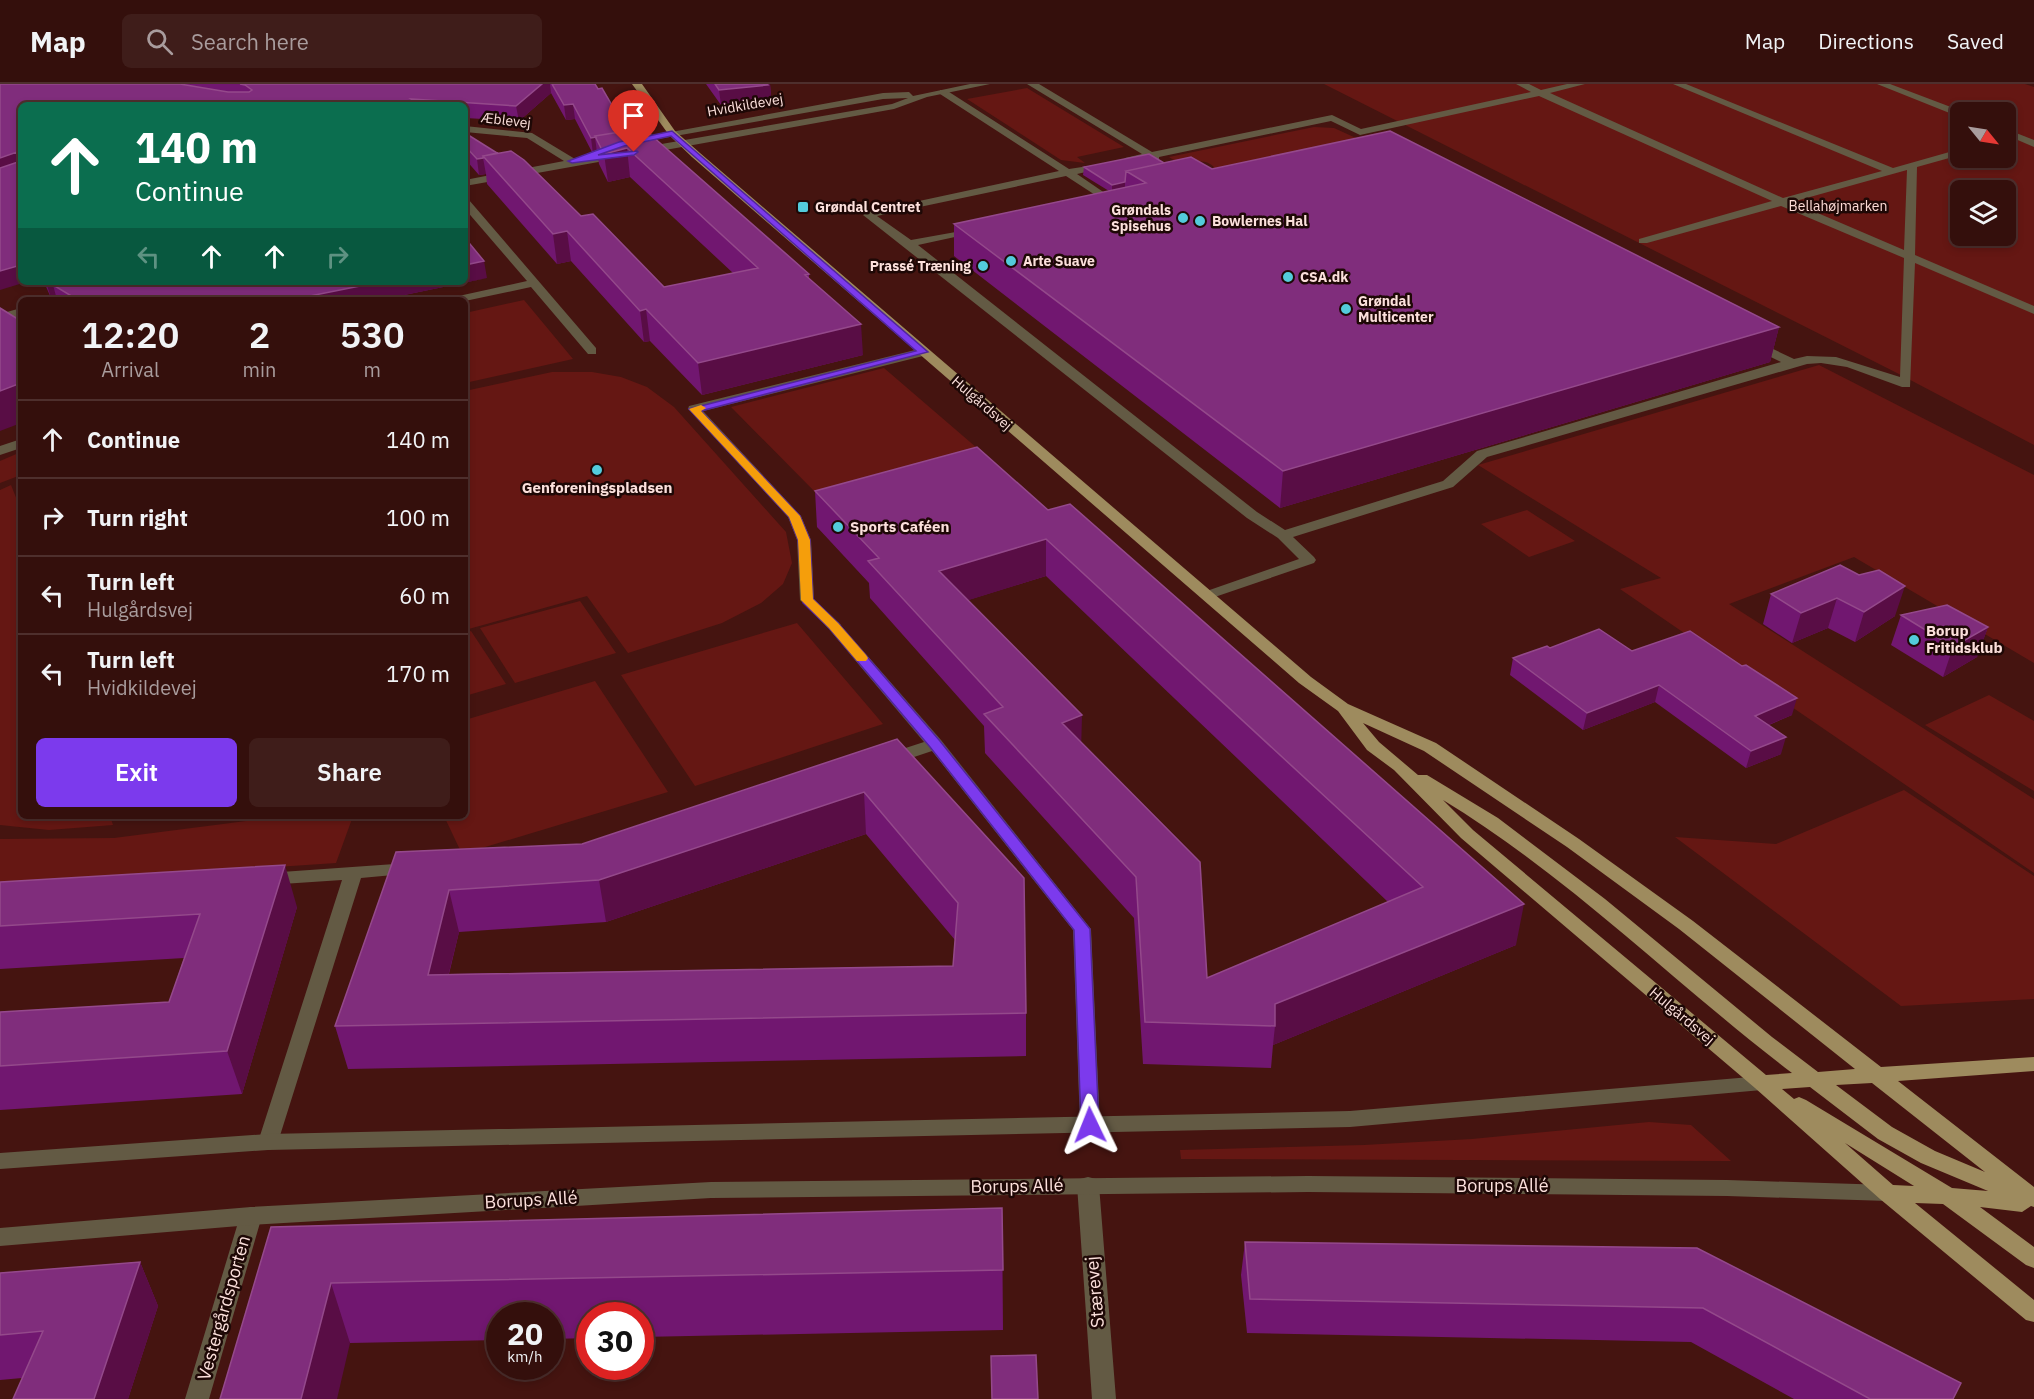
<!DOCTYPE html>
<meta charset="utf-8">
<style>
body{margin:0;font-family:"IBM Plex Sans",sans-serif;background:#3f1d1a;color:#f1f3f6;height:100vh;display:flex;flex-direction:column;font-size:22px;white-space:nowrap}
*{box-sizing:border-box;margin:0}
p{font-size:20px;color:#a99c9d}
.icon{flex:none;width:33px;height:33px;fill:none;stroke:currentColor;stroke-width:2;stroke-linecap:round;stroke-linejoin:round}
.map{position:relative;flex:1;overflow:hidden}
.details{position:absolute;left:18px;top:213px;width:450px;height:522px;display:flex;flex-direction:column;background:#340f0c;border-radius:9px;box-shadow:0 3px 9px #0003,0 0 0 2px #4e2f2d}
.details>*{flex:none}
.top-card{position:absolute;left:18px;top:18px;width:450px;height:183px;border-radius:9px;box-shadow:0 3px 9px #0003,0 0 0 2px #4e2f2d;background:#0b6e4f;color:#fff;overflow:hidden}
.needle{width:39px;rotate:120deg}
.buttons{position:absolute;left:1950px;top:18px;display:grid;gap:12px}
.buttons a{display:grid;place-items:center;width:66px;height:66px;border-radius:9px;background:#340f0c;box-shadow:0 3px 9px #0003,0 0 0 2px #4e2f2d;font-size:30px}
.speed{position:absolute;left:486px;top:1218px;display:flex;gap:12px;font-size:30px;font-weight:700;text-align:center}
.speed>*{display:grid;place-content:center;width:78px;height:78px;border-radius:50%;background:#340f0c;box-shadow:0 3px 9px #0003,0 0 0 2px #4e2f2d;line-height:1}
.speed small{font-size:15px;font-weight:400}
.speed .limit{border:9px solid #d22;background:#fff;color:#111}
.pin{position:absolute;display:grid;place-items:center;width:51px;height:51px;color:#fff;margin:-62px -26px;border-radius:50% 50% 50% 0;rotate:-45deg;box-shadow:0 0 6px #0007}
.pin .icon{rotate:45deg}
.me{position:absolute;width:66px;margin:-33px;rotate:358deg;stroke-linejoin:round;filter:drop-shadow(0 0 4px #0008)}
.turn{display:flex;align-items:center;gap:21px;height:126px;padding:0 18px;font-size:27px}
.turn .icon{width:78px;height:78px;stroke-width:2.5}
.turn b{display:block;font-size:42px;line-height:51px}
.lanes{display:flex;align-items:center;height:57px;padding:0 18px;background:#0003;justify-content:center;gap:30px;direction:ltr}
.lanes .off{opacity:.35}
.eta{display:flex;justify-content:space-evenly;align-items:center;height:102px;text-align:center}
.eta b{font-size:36px;font-weight:600;line-height:42px}
.primary-button{display:flex;gap:12px;margin-top:auto;padding:12px 18px}
.primary-button a{flex:1;height:69px;border-radius:9px;background:#7c3aed;color:#fff;font-size:24px;font-weight:600;line-height:69px;text-align:center}
.primary-button a+a{background:#3f1d1a;color:#f1f3f6}
ul{padding:0;list-style:none}
li{display:flex;align-items:center;gap:18px;height:78px;padding:0 18px;border-top:2px solid #4e2f2d}
li div{flex:1}
li b{display:block;font-size:22px}
li em{font-style:normal}
header{display:flex;align-items:center;gap:36px;box-sizing:border-box;height:84px;padding:0 30px;background:#340f0c;border-bottom:2px solid #4e2f2d}
header strong{font-size:28px}
nav{display:flex;gap:33px;margin-inline-start:auto;font-size:21px}
.search{width:420px;height:54px;background:#3f1d1a;display:flex;align-items:center;gap:15px;box-sizing:border-box;padding:0 21px;border-radius:9px;color:#a99c9d;font-size:22px}
.map>svg:first-child{display:block}
.green{fill:#651713;fill-rule:evenodd}
.lines{fill:none;stroke-linecap:round;stroke-linejoin:round}
.service{fill:#635a44;fill-rule:evenodd}
.minor{fill:#635a44;fill-rule:evenodd}
.tertiary{fill:#635a44;fill-rule:evenodd}
.primary{fill:#9e8b5e;fill-rule:evenodd}
.wall{fill:#711770;fill-rule:evenodd}
.shaded-wall{fill:#590d45}
.building{fill:#802d7c;stroke:#94498b;stroke-width:1.5;fill-rule:evenodd}
.route{fill:#7c3aed;stroke:#51269a;stroke-width:1.5}
.slow{fill:#f59e0b}
.poi-dot{fill:#53cbdb;stroke:#1e0806;stroke-width:2}
.labels{text-anchor:middle;stroke-width:5;stroke-linejoin:round;paint-order:stroke}
.far-street-label{font-size:14px;fill:#fce0dc;stroke:#1e0806}
.far-park-label{font-size:14px;fill:#fddbd6;stroke:#1e0806}
.far-poi-label{font-size:14px;font-weight:bold;fill:#fce0dc;stroke:#1e0806;text-anchor:start}
.poi-label{font-size:15px;font-weight:bold;fill:#fce0dc;stroke:#1e0806;text-anchor:start}
.street-label{font-size:15px;fill:#fce0dc;stroke:#1e0806}
.near-street-label{font-size:18px;fill:#fce0dc;stroke:#1e0806}
</style>
<header>
<strong>Map</strong>
<div class="search"><svg class="icon" aria-label="search" viewBox="0 0 24 24"><circle cx="10" cy="10" r="6"/><path d="M15 15l6 6"/></svg>Search here</div>
<nav><a>Map</a><a>Directions</a><a>Saved</a></nav>
</header>
<div class="map">
<svg width="2034" height="1315" viewBox="0 0 2034 1315">
<rect width="100%" height="100%" fill="#451410"/>
<!-- green -->
<path class="green" d="M1324,0H2025L2034,3V361L1897,289ZM1960,28H2006V74H1960ZM1960,106H2006V152H1960Z
M1027,4L1124,63L1077,73L1085,79L1061,76L967,15Z
M1314,43L1334,44L1356,54L1377,49L1399,61L1211,86L1214,83C1205,74 1194,78 1183,82L1169,73Z
M524,216L573,275L465,299V229Z
M1819,281L2034,391V579L1854,473L1729,520L2034,715V789L1620,505L1661,494L1478,381Z
M884,284L977,364L816,409L731,323Z
M552,288H592L621,293L647,303L674,323L786,448L792,479L783,500L761,519L722,539L628,569L587,512L465,546V307Z
M21,368V391L0,399V377Z
M11,401L21,426V732H110L113,741L49,746L0,741V406Z
M1527,426L1575,457L1529,473L1481,440Z
M580,517L616,569L515,599L480,544Z
M797,539L883,640L695,702L621,591Z
M471,547L506,600L465,612V549Z
M595,597L668,708L462,770L444,732H465V636Z
M1989,611L2034,637V707L1925,641Z
M1904,706L2034,792V915L1901,922L1675,753L1776,760Z
M285,732H353L336,779L0,802V755L114,754Z
M1649,1038L1691,1041L1731,1077L1181,1075L1180,1066L1364,1061L1472,1055Z"/>
<g class="lines">
<!-- service -->
<path class="service" d="M1027,0H1039L1152,68L1332,31L1361,45L1531,8L1516,0H1529L1541,6L1567,0H1585L1550,9L1783,114L1882,87L1673,0H1686L1893,84L1960,65V71L1917,83L1915,171L2034,222V230L1915,179L1910,303H1902L1847,283L1821,279L1807,280L1487,373L1453,403L1293,453L1314,473L1316,476L1314,479L1206,516L1199,512L1201,509L1299,475L1278,454L1247,434L863,131L868,128L1059,87L940,10V6H946L1069,85L1108,79V83L1077,90L1115,116L1106,118L1066,92L877,132L911,156L978,144V148L918,161L1257,428L1285,446L1443,397L1477,367L1781,278L1748,262V256L1752,255L1794,275L1807,272L1836,273L1900,293L1904,174L1781,122L1647,159H1639V155L1772,117L1539,12L1360,51L1331,37L1159,73V76C1149,78 1139,77 1129,79L1124,76L1125,74L1142,70ZM1907,86L1904,166L1792,118Z
M1877,0H1890L1964,28H1960V33L1957,32Z
M2006,45L2034,56V63L2006,51Z
M923,264L929,268L927,271L703,327L801,432L811,456L814,515L841,541L833,546L828,544L800,516L797,456L788,433L688,325L689,322Z"/>
<!-- minor -->
<path class="minor" d="M970,0H990L927,13L894,25L465,102V96L564,77L527,54L465,48V42L532,49L575,75L892,20L908,14L883,15L630,60L628,58L633,55L883,9L909,8L913,12Z
M465,115L469,116L596,264V270H588L531,203L465,217L448,216L454,213L527,197L465,125Z
M21,224V232L0,238V230Z
M21,355V364L0,371V362Z
M833,536L838,538L941,656L1091,845L1100,1041L1097,1047L1090,1049L1083,1047L1080,1041L1073,846L932,667L893,680H881L879,676L881,672L924,658L828,544L825,541L828,538Z
M409,779L415,781L418,785L415,789L361,794L278,1058L275,1064L268,1066L261,1064L258,1058L342,796L267,801L261,799L258,795L261,791L267,789Z
M1088,1093L1096,1095L1099,1101L1116,1315H1092L1077,1101L1080,1095Z
M251,1123L259,1126L262,1132L209,1315H185L240,1132L243,1126Z"/>
<!-- tertiary -->
<path class="tertiary" d="M1762,992L1769,994L1772,999L1769,1004L1762,1006L1350,1043L268,1066L0,1085V1069L268,1050L1350,1027Z
M1308,1092L1727,1096L1888,1101L1896,1103L1899,1109L1896,1115L1888,1117L1727,1112L1308,1108L711,1114L251,1141L0,1162V1144L251,1123L711,1098Z"/>
<!-- primary -->
<path class="primary" d="M632,0H642L675,47L700,69L1311,593L1348,620L1436,659L1579,755L1693,837L1881,983L2034,973V987L1898,997L2034,1103V1123L2031,1122L2022,1128L1980,1123L2034,1163V1184L2026,1181L1943,1120L1915,1119L2034,1216V1238L2026,1236L1880,1115L1755,1004L1461,754L1394,686L1367,666L1338,627L1299,599L692,73L669,51ZM1363,639L1424,667L1567,763L1679,845L1855,985L1818,988L1772,953L1605,815L1498,734L1427,691H1418L1379,658ZM1443,716C1570,793 1675,900 1792,989L1766,991L1473,746ZM1872,999L1985,1088L1935,1067L1892,1043L1836,1001ZM1810,1003L1878,1055L1921,1079L1988,1107L1952,1104L1806,1016L1799,1013L1794,1015L1782,1005ZM1845,1059L1914,1102L1893,1101Z"/>
</g>
<!-- wall -->
<path class="wall" d="M0,0H595L624,45L809,190V195L863,271L702,311L650,257L644,258L571,177L557,180L487,100L486,90L479,91L465,75V49L581,132L664,203L733,189L630,93L608,98L599,80L597,69L593,70L575,35L566,36L551,9L519,37L465,34V21H21Z
M706,0H770L771,12H769V15L721,21Z
M1164,79L1212,85L1779,243L1770,278L1280,424L954,172V140L1109,107L1083,91L1084,83Z
M487,194L380,216H58L56,212L51,214L44,198H465Z
M977,363L1516,861L1273,961L1271,984L1143,980L1134,834L985,669L984,642L870,514L869,499L817,443L815,407ZM1046,492L1388,818L1207,894L968,516Z
M1840,481L1895,532L1855,558L1828,544L1792,559L1763,540L1771,510Z
M1901,531L1988,543L1977,573L1943,593L1891,561Z
M1550,564L1632,567L1792,631L1769,641L1781,670L1746,684L1655,618L1583,646L1510,591L1513,574Z
M897,655L1026,929V972L348,985L335,942L396,768L582,760ZM866,750L955,856L953,882L449,890L459,848L606,838Z
M0,798L297,823L242,1010L0,1026V928L169,918L184,874L0,885Z
M1002,1124L1003,1246L640,1253V1232H590V1254L550,1255V1232H500V1256L350,1259L271,1143Z
M1245,1158L1697,1164L1953,1315H1794L1691,1258L1247,1249L1241,1191Z
M140,1178L158,1222L128,1315H13L22,1294L0,1296V1189Z"/>
<!-- shaded-wall -->
<path class="shaded-wall" d="M542,0H550L551,9L519,37L516,22Z
M766,0H770L771,12H769V15L721,21L719,6Z
M573,20L575,35L566,36L564,21Z
M595,53L597,69L593,70L591,54Z
M627,64L630,93L608,98L604,70Z
M17,68L21,80L0,91V74Z
M483,74L486,90L479,91L477,75Z
M1125,98V107L1112,109V101Z
M567,147L571,177L557,180L553,150Z
M484,177L487,194L380,216H290L380,198H465V181Z
M21,181V198H26L0,206V187Z
M46,198H97L66,209L53,201L56,212L51,214Z
M646,225L650,257L644,258L640,227Z
M861,240L863,271L702,311L698,279Z
M1779,243L1770,278L1280,424L1283,387Z
M21,299V339L0,347V307Z
M1046,455V492L940,525L939,487Z
M1905,502L1895,532L1855,558L1864,528Z
M1837,514L1828,544L1792,559L1801,529Z
M1988,543L1977,573L1943,593L1953,563Z
M1659,601L1655,618L1583,646L1587,629Z
M1797,614L1792,631L1751,648L1755,632Z
M1082,631L1081,670L1062,639Z
M1786,653L1781,670L1746,684L1751,667Z
M864,708L866,750L606,838L599,796Z
M285,781L297,823L242,1010L227,967Z
M449,806L459,848L438,933L428,891Z
M1524,820L1516,861L1273,961L1275,942V920Z
M140,1178L158,1222L128,1315H94Z
M331,1199L350,1259L337,1315H301Z"/>
<!-- building -->
<path class="building" d="M0,0H180L228,8H249L252,6L245,1L240,0H542L516,22L411,15L420,21H21V181L0,187V84L18,78L17,68L0,74Z
M552,0H595L598,5L602,4L623,40L622,44L626,47L595,52L596,53L591,54L573,20L564,21Z
M715,0H767L768,1L719,6Z
M643,44L809,190L805,191L861,240L698,279L646,225L640,227L567,147L553,150L483,72L511,67L524,76L581,132L593,130L664,203L758,184L627,64L604,70L595,52Z
M1390,47L1779,243L1283,387L954,140L1146,99L1126,87L1191,73L1212,85Z
M465,49L497,69L483,72V74L477,75L465,62Z
M1149,70L1164,79L1126,87L1125,98L1112,101L1084,83Z
M465,154L484,177L465,181Z
M73,198H380L290,216H78L53,201H65Z
M0,224L21,237V299L0,307Z
M977,363L1048,426L1070,420L1524,820L1275,920V942L1145,938L1136,793L984,630L1003,623L868,477L879,474L815,407ZM1046,455L1423,803L1207,894L1200,778L1062,639L1082,631L939,487Z
M1840,481L1859,491L1879,486L1905,502L1864,528L1837,514L1801,529L1771,510Z
M1947,521L1988,543L1953,563L1901,531Z
M1599,545L1632,567L1690,547L1742,582L1746,581L1797,614L1755,632L1786,653L1751,667L1659,601L1587,629L1513,574L1547,562L1550,564Z
M897,655L1024,794L1026,929L335,942L396,768L582,760ZM864,708L958,819L953,882L428,891L449,806L599,796Z
M285,781L227,967L0,982V928L169,918L200,830L0,842V798Z
M1002,1124L1003,1186L331,1199L301,1315H220L271,1143Z
M1245,1158L1697,1164L1961,1299L1953,1315H1870L1703,1224L1250,1215Z
M140,1178L94,1315H13L43,1247L0,1251V1189Z
M1036,1271L1038,1315H992L991,1272Z"/>
<!-- route -->
<path class="route" d="M672,47L928,268L701,327L800,432L810,456L813,515L838,539L940,657L1090,845L1099,1041L1096,1046L1090,1048L1084,1046L1081,1041L1074,846L930,663L829,544L803,519L798,456L789,433L689,325L916,267L671,52L624,62L598,71L637,67L638,68L634,71L572,79L568,77L619,58Z"/>
<!-- slow -->
<path class="slow" d="M701,321L706,324L701,327L800,432L810,456L813,515L838,539L866,571L868,574L866,577H857L829,544L801,516L798,456L789,433L689,325Z"/>
<!-- markers -->
<g class="poi-dot">
<rect x="797" y="117" width="12" height="12" rx="3"/>
<circle cx="1183" cy="134" r="6"/>
<circle cx="1200" cy="137" r="6"/>
<circle cx="1011" cy="177" r="6"/>
<circle cx="983" cy="182" r="6"/>
<circle cx="1288" cy="193" r="6"/>
<circle cx="1346" cy="225" r="6"/>
<circle cx="597" cy="386" r="6"/>
<circle cx="838" cy="443" r="6"/>
<circle cx="1914" cy="556" r="6"/>
</g>
<g class="labels">
<!-- far-street labels -->
<g class="far-street-label">
<text transform="translate(745 21) rotate(-10)" y="5">Hvidkildevej</text>
<text transform="translate(506 36) rotate(7)" y="5">Æblevej</text>
<text transform="translate(982 319) rotate(41)" y="5">Hulgårdsvej</text>
</g>
<!-- far-park labels -->
<g class="far-park-label">
<text x="1838" y="127">Bellahøjmarken</text>
</g>
<!-- far-poi labels -->
<g class="far-poi-label">
<text x="815" y="128">Grøndal Centret</text>
<text x="1171" y="131" text-anchor="end">Grøndals<tspan x="1171" dy="16">Spisehus</tspan></text>
<text x="1212" y="142">Bowlernes Hal</text>
<text x="1023" y="182">Arte Suave</text>
<text x="971" y="187" text-anchor="end">Prassé Træning</text>
<text x="1300" y="198">CSA.dk</text>
<text x="1358" y="222">Grøndal<tspan x="1358" dy="16">Multicenter</tspan></text>
</g>
<!-- poi labels -->
<g class="poi-label">
<text x="597" y="409" text-anchor="middle">Genforeningspladsen</text>
<text x="850" y="448">Sports Caféen</text>
<text x="1926" y="552">Borup<tspan x="1926" dy="17">Fritidsklub</tspan></text>
</g>
<!-- street labels -->
<g class="street-label">
<text transform="translate(1682 932) rotate(40)" y="5">Hulgårdsvej</text>
</g>
<!-- near-street labels -->
<g class="near-street-label">
<text transform="translate(1017 1102) rotate(-1)" y="6">Borups Allé</text>
<text x="1502" y="1108">Borups Allé</text>
<text transform="translate(531 1116) rotate(-3)" y="6">Borups Allé</text>
<text transform="translate(1095 1208) rotate(-95)" y="6">Stærevej</text>
<text transform="translate(224 1224) rotate(-74)" y="6">Vestergårdsporten</text>
</g>
</g>
</svg>
<div class="buttons">
<a><svg class="needle" viewBox="-14 -14 28 28"><path d="M0-13l5 13h-10z" fill="#e53935"/><path d="M0 13l5-13h-10z" fill="#a99c9d"/></svg></a>
<a><svg class="icon" aria-label="layers" viewBox="0 0 24 24"><path d="M12 4l9 5-9 5-9-5zM3 14l9 5 9-5"/></svg></a>
</div>
<div class="speed"><div>20<small>km/h</small></div><div class="limit">30</div></div>
<div class="pin" style="left:634px;top:68px;background:#d93025"><svg class="icon" aria-label="arrive" viewBox="0 0 24 24"><path d="M6 21V4h12l-3 4 3 4H6"/></svg></div>
<svg class="me" style="left:1090px;top:1041px" viewBox="-20 -20 40 40"><path d="M0-17L14 15 0 8-14 15z" fill="#7c3aed" stroke="#fff" stroke-width="4"/></svg>
<div class="top-card">
<div class="turn"><svg class="icon" aria-label="ahead" viewBox="0 0 24 24"><path d="M12 20V5M6 11l6-6 6 6"/></svg><div><b>140 m</b>Continue</div></div>
<div class="lanes"><svg class="icon off" aria-label="left" viewBox="0 0 24 24"><path d="M17 20v-9H6M10 6l-5 5 5 5"/></svg><svg class="icon" aria-label="ahead" viewBox="0 0 24 24"><path d="M12 20V5M6 11l6-6 6 6"/></svg><svg class="icon" aria-label="ahead" viewBox="0 0 24 24"><path d="M12 20V5M6 11l6-6 6 6"/></svg><svg class="icon off" aria-label="right" viewBox="0 0 24 24"><path d="M7 20v-9h11M14 6l5 5-5 5"/></svg></div>
</div>
<section class="details">
<div class="eta">
<div><b>12:20</b><p>Arrival</p></div>
<div><b>2</b><p>min</p></div>
<div><b>530</b><p>m</p></div>
</div>
<ul>
<li><svg class="icon" aria-label="ahead" viewBox="0 0 24 24"><path d="M12 20V5M6 11l6-6 6 6"/></svg><div><b>Continue</b></div><em>140 m</em></li>
<li><svg class="icon" aria-label="right" viewBox="0 0 24 24"><path d="M7 20v-9h11M14 6l5 5-5 5"/></svg><div><b>Turn right</b></div><em>100 m</em></li>
<li><svg class="icon" aria-label="left" viewBox="0 0 24 24"><path d="M17 20v-9H6M10 6l-5 5 5 5"/></svg><div><b>Turn left</b><p>Hulgårdsvej</p></div><em>60 m</em></li>
<li><svg class="icon" aria-label="left" viewBox="0 0 24 24"><path d="M17 20v-9H6M10 6l-5 5 5 5"/></svg><div><b>Turn left</b><p>Hvidkildevej</p></div><em>170 m</em></li>
</ul>
<div class="primary-button"><a>Exit</a><a>Share</a></div>
</section>
</div>
